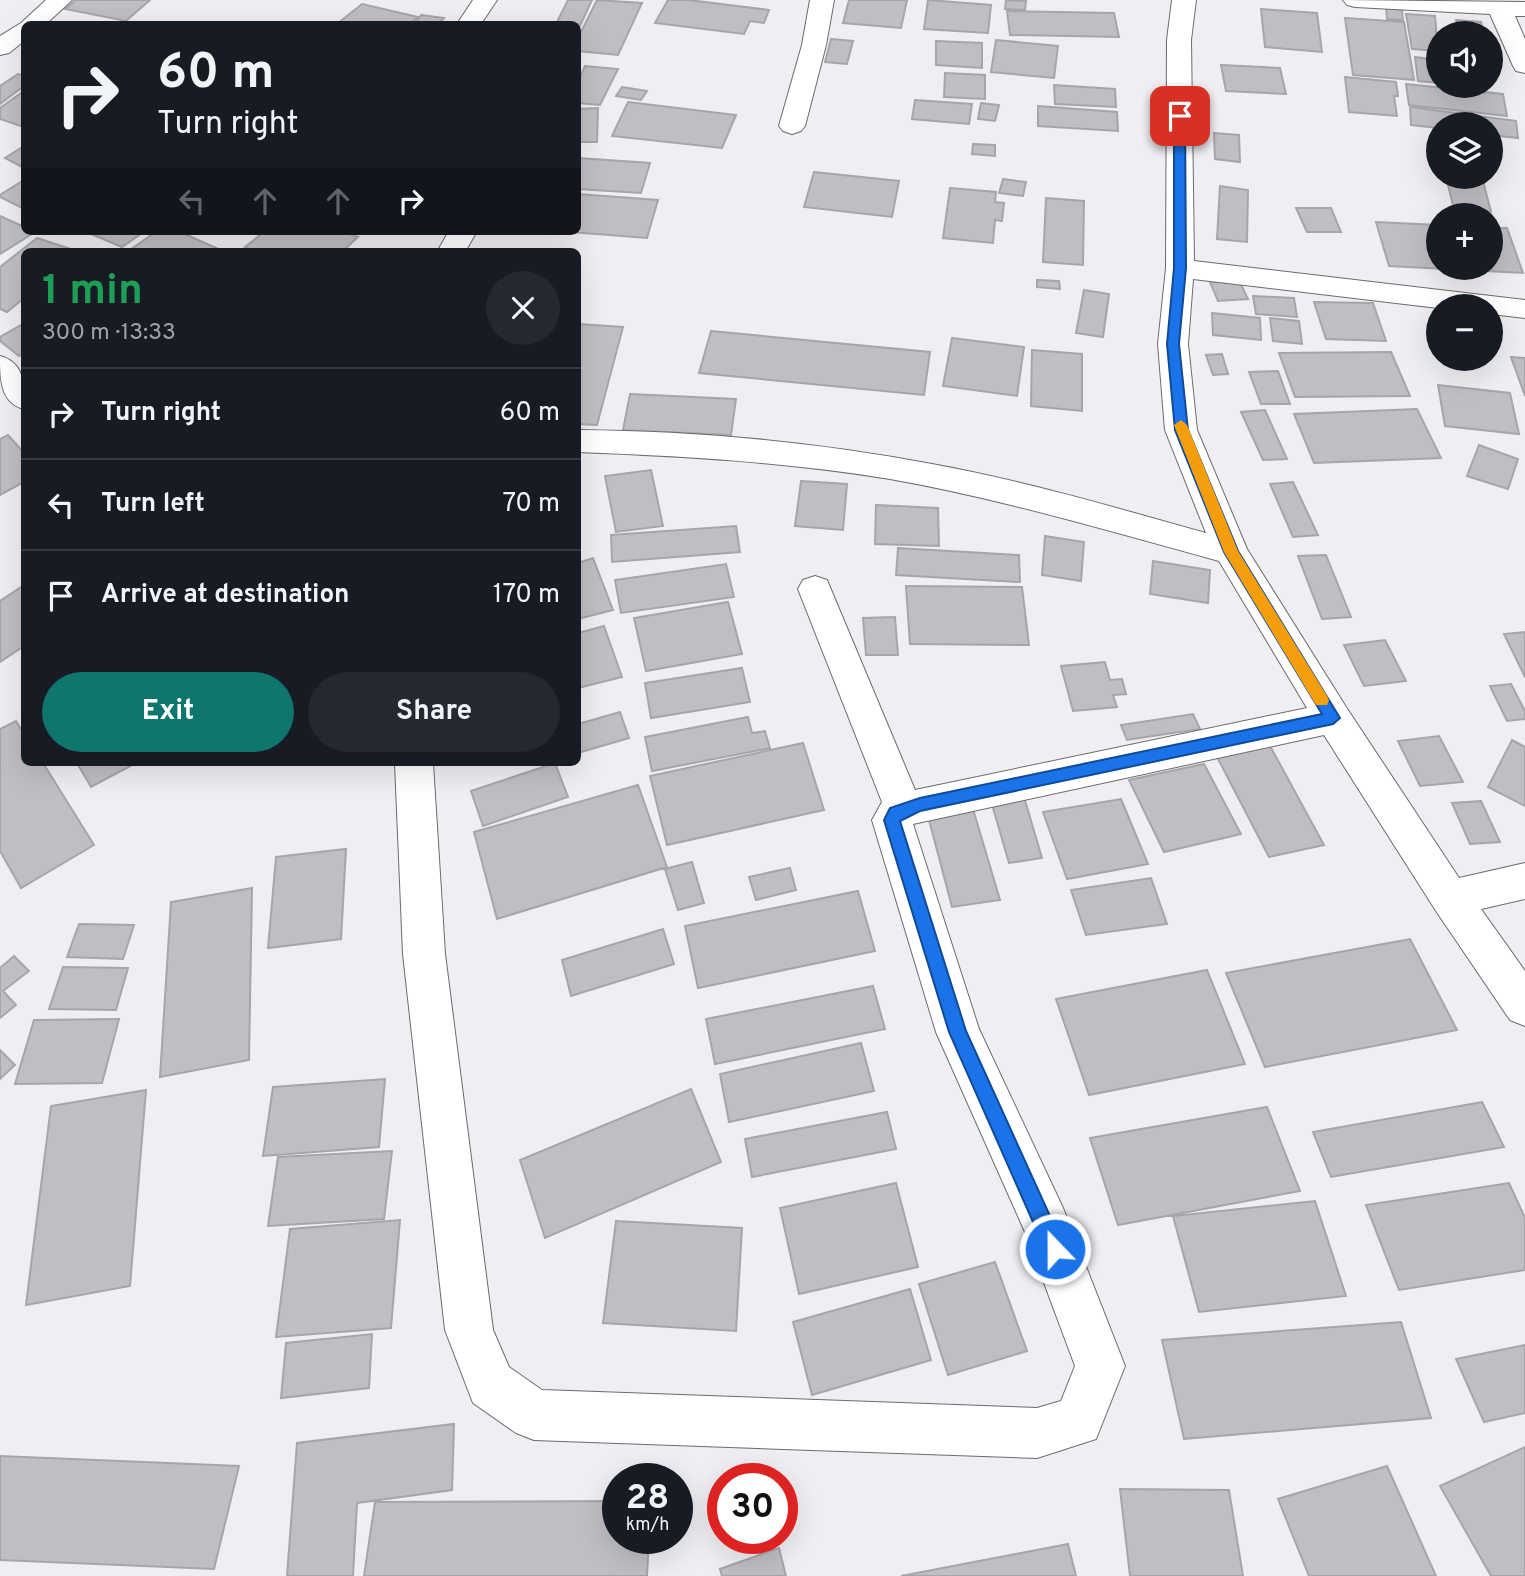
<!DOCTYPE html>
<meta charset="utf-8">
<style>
body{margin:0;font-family:Overpass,sans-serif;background:#242831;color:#f1f3f6;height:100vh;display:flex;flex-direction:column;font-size:26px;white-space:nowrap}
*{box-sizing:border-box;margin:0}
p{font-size:23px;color:#9ea1a6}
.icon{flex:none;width:38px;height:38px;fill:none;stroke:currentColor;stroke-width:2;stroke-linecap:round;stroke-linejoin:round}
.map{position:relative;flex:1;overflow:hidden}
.details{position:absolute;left:21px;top:248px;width:560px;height:518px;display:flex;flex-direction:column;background:#171b24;border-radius:10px;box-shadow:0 7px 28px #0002}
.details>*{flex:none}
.hud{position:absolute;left:21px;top:21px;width:560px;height:214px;border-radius:10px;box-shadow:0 7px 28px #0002;background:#171b24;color:#f1f3f6;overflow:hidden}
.fabs{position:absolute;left:1426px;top:21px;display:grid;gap:14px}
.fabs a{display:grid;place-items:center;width:77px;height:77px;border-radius:50%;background:#171b24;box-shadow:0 7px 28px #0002;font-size:35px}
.speed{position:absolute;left:602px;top:1463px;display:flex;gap:14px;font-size:35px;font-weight:700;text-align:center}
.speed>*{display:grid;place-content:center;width:91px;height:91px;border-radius:50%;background:#171b24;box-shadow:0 7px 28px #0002;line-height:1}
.speed small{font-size:18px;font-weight:400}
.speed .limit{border:10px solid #d22;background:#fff;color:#111}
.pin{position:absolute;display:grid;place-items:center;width:60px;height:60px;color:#fff;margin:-30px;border-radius:14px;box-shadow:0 4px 10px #0006}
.me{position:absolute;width:77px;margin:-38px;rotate:338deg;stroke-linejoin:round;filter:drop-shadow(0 0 5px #0008)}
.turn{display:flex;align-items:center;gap:24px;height:147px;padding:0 21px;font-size:32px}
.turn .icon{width:91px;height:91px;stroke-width:2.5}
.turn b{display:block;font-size:49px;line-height:60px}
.lanes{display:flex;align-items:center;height:66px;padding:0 21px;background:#0003;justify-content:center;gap:35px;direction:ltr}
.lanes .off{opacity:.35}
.round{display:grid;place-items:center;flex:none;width:74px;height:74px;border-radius:37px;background:#242831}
.headline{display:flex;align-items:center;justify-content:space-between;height:119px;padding:0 21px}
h1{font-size:42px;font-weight:700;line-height:52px;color:#1e9e55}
.primary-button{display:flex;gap:14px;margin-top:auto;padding:14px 21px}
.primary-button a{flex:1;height:80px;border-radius:42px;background:#0f766e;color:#fff;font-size:28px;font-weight:700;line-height:80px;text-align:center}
.primary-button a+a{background:#242831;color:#f1f3f6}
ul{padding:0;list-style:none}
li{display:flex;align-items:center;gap:21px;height:91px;padding:0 21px;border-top:2px solid #363941}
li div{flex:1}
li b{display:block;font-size:26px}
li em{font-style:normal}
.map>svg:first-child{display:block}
.building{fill:#c0bec3;stroke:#a7a5aa;stroke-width:2}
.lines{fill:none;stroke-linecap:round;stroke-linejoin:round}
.minor-casing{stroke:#6c6a6f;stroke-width:2}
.minor{fill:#fff;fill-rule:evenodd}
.route{fill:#1a73e8;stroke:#114b97;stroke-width:2}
.slow{fill:#f59e0b}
</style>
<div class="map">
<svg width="1525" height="1576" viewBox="0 0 1525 1576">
<rect width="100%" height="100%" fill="#f0eef3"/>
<!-- building -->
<path class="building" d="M76,0H150L126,21L65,9Z
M568,0H592L578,30V24H556Z
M597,0L642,3L618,55L578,51V38Z
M668,0H689L769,10L764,23L750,21L744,34L655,23Z
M849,0H907L901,28L843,23Z
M928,0L991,5L988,33L924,29Z
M1006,0L1026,1L1025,10L1005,9Z
M362,4L418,17L410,24H337Z
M1386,8L1402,10L1403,20L1387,19Z
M1261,9L1317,13L1322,52L1265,47Z
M1007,11L1114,13L1119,37L1010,35Z
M1406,14L1435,16L1438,51L1412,49Z
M421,15L444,18L439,24H415Z
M1345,18L1404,22L1414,80L1353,75Z
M1456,20L1481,22L1484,33H1460Z
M831,39L853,41L847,64L825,62Z
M996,40L1058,46L1054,78L991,72Z
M936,41L982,43V68L936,65Z
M1415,57L1438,60V83L1418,81Z
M1221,65L1280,68L1286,94L1226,91Z
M585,66L618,69L600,105L578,103V81Z
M945,73L985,75V99L944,97Z
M18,74L24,76V86L0,104V86Z
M1345,77L1396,82L1398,96H1394L1397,116L1349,112Z
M1406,84L1503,94L1507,116L1409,105Z
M1054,85L1115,89L1116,107L1055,104Z
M622,87L647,91L641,100L616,96Z
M24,91V127L0,119V108Z
M915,100L972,104L969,124L912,119Z
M628,102L736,115L722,148L612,136Z
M981,103L999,105L995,121L978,119Z
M1038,106L1117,112L1118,131L1038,126Z
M1410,107L1516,121L1518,138L1491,135V124H1438V128L1411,125Z
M598,108L597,142H578V109Z
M1214,133L1239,135L1240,162L1215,159Z
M973,144L995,145V156L972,154Z
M24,146V168L5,158Z
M578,158L650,163L641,193L578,189Z
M814,172L899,181L892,217L804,207Z
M1446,177H1482L1491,212L1454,209Z
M1003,179L1026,182L1023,196L999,193Z
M24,180V209L0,197V195Z
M1220,186L1248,190L1247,242L1217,239Z
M950,188L996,192L995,202L1004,203L1002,221L995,220L993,243L943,238Z
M578,194L658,200L647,238L557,231H578Z
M1046,198L1084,201L1083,265L1043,262Z
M1296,208H1331L1341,232H1307Z
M0,216L24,227V231L35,232L0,254Z
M1376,222L1438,225V268H1491V228H1507L1523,273L1389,266Z
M84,231H145L122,247Z
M157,231H178L223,251L127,252Z
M265,231H341L358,237L342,252H257L245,247Z
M37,238L80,252H24V298L7,312L0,309V267Z
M1037,280L1059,281L1060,289L1037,287Z
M1239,280L1248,299L1218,301L1210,282Z
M1084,290L1109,294L1103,337L1076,333Z
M1253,296L1294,298L1297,317L1256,314Z
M1314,302L1373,303L1386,341L1326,339Z
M1212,313L1260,318L1261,340L1213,335Z
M1270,318L1299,321L1302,344L1273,341Z
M23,324L24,352L19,356L0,341V337Z
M578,324L623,327L597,425L578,424Z
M711,331L930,352L924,395L699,373Z
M952,338L1024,347L1017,396L943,386Z
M1032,350L1082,354V411L1031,406Z
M1391,352L1410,396L1295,397L1279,353Z
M1222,354L1228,374L1213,375L1206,355Z
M1511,357L1525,358V396Z
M1278,371L1290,404H1261L1249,372Z
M1438,385L1510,393L1519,434L1445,426Z
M630,394L736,399L731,435L623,430Z
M1417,409L1441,458L1314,463L1294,414Z
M1265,410L1287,459L1263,460L1241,412Z
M8,435L24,453V482L0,495V439Z
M1479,445L1518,459L1508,489L1467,476Z
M651,470L663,526L616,532L605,476Z
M801,481L847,484L843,530L795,526Z
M1293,482L1318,535L1293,537L1270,484Z
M876,505L938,508L939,546L875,544Z
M736,526L740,552L612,562L611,535Z
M1045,536L1084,542L1081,581L1042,575Z
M898,548L1019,555L1020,582L896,575Z
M1326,555L1351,617L1322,619L1298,556Z
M593,558L613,610L578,619V563Z
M1153,561L1210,570L1208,603L1150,594Z
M726,564L734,597L621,613L615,580Z
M24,585V646L0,662V601Z
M906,586L1022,587L1029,645L910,644Z
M728,602L742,654L646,671L634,618Z
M895,617L898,655H866L863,618Z
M604,626L622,677L578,688V633Z
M1525,632V677L1504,634Z
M1385,640L1406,681L1364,686L1344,645Z
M1105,662L1110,680L1122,679L1126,694L1113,695L1117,707L1073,711L1061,666Z
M742,668L750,702L651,718L645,683Z
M1511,684L1525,711V719L1507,721L1490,686Z
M620,712L629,738L578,753V724Z
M1193,714L1200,729L1127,740L1121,725Z
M748,717L752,733L765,731L770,748L652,771L645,737Z
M16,721L24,734V763H43L94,845L21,888L0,851V729Z
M1439,736L1463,782L1420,786L1398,741Z
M1512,740L1525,747V806L1488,787Z
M803,743L824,810L667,845L650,776Z
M1269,744L1324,845L1269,857L1216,755Z
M77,763H136L91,787Z
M555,763L568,797L483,826L471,791Z
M1204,764L1241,834L1164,852L1129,780Z
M638,785L667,867L497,919L474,832Z
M1024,797L1042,858L1009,863L991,801Z
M1121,799L1148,864L1067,879L1043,812Z
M1481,801L1500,842L1470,844L1452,803Z
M973,809L1000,900L952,907L928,816Z
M346,849L341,939L268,948L276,857Z
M692,862L704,903L678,910L665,869Z
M790,868L796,890L756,900L749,877Z
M1151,878L1167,924L1086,935L1071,890Z
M252,888L249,1060L160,1077L171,902Z
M858,891L875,951L698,988L685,926Z
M79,924L134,925L123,959L67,957Z
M663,929L674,964L571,996L562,960Z
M1410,939L1457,1030L1265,1067L1226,973Z
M14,956L29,971L3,991L16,1005L0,1018V968Z
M63,967L128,968L116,1010L49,1009Z
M1207,970L1245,1064L1089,1095L1056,999Z
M873,986L885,1029L715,1064L706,1019Z
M119,1019L102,1083L15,1084L34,1020Z
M861,1043L874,1091L729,1122L720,1074Z
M0,1050L15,1065L0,1079Z
M385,1079L379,1147L263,1156L273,1087Z
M691,1089L721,1162L545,1238L520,1160Z
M146,1090L130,1286L26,1305L51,1106Z
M1482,1102L1504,1147L1331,1177L1313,1132Z
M1267,1107L1300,1191L1118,1225L1090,1138Z
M887,1112L896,1149L752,1177L745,1139Z
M392,1151L384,1219L268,1226L278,1157Z
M896,1183L918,1267L799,1294L780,1208Z
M1509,1183L1525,1218V1270L1399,1290L1366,1205Z
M1315,1201L1346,1296L1199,1312L1173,1216Z
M400,1220L391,1328L276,1337L290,1229Z
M616,1221L742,1228L736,1331L603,1323Z
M995,1262L1027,1351L948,1375L919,1284Z
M910,1289L931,1360L812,1395L793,1322Z
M1401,1322L1431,1418L1184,1439L1162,1340Z
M372,1334L369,1388L281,1398L286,1343Z
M1525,1345V1413L1484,1422L1456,1359Z
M454,1424L452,1490L357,1503L353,1576H287L297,1443Z
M1525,1447V1576H1491L1440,1486Z
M0,1456L239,1466L214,1569L0,1560Z
M1387,1466L1436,1576H1309L1278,1499Z
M1120,1489L1229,1490L1243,1576H1130Z
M618,1501V1538H649L647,1576H364L375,1502Z
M1068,1544L1076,1576H901Z
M779,1548L786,1576H722L720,1569Z"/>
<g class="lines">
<defs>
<path id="minor" d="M46,0H72L46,24H24V41L9,53L0,55V36L21,23Z
M473,0H497L481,24H457Z
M810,0H834L826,45L805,126L801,131L792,134L783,131L779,126L802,45Z
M1172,0H1196L1191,40L1194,261L1525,300V318L1491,314V306L1438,308L1193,279L1188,344L1197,430L1247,549L1346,707L1459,878L1525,863V899L1481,909L1525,971V1026L1510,1020L1436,911L1324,735L913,824L979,1029L1063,1208L1125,1366L1096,1439L1037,1458L534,1440L516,1433L473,1403L445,1330L403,954L395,763H433L445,954L493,1330L509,1367L542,1390L1037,1408L1061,1401L1075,1366L1025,1232L936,1032L872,820L882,802L798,589L803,580L815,576L827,580L915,790L1307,708L1219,561C1110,531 1002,499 890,479C787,462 682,456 578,452V430C696,431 816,442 932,464C1025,481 1116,508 1206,533L1165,430L1158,344L1166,268L1167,40Z
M1343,0L1525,2V16H1515L1525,39V73L1516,71L1513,66L1490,14L1355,7L1347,5Z
M449,231H477L465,252H437Z
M0,356C26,363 24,387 24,409C0,403 0,378 0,356Z"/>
</defs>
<!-- minor casing -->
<use href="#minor" class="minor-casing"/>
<!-- minor -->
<use href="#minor" class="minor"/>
</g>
<!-- route -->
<path class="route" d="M1180,113L1185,116L1186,268L1179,344L1188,430L1238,551L1340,718L1333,724L920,811L900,821L966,1031L1065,1249L1062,1256L1055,1258L1048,1256L949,1032L884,820L890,808L920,798L1322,714L1224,552L1175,430L1167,344L1174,268V116Z"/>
<!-- slow -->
<path class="slow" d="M1181,420L1187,425L1238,551L1327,696L1329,700L1327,705H1316L1224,552L1174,425Z"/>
</svg>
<div class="fabs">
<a><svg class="icon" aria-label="sound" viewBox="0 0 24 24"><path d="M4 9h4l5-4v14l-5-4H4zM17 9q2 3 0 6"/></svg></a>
<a><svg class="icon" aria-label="layers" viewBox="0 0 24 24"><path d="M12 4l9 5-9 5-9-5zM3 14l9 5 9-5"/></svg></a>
<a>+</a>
<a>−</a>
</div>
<div class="speed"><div>28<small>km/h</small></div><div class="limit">30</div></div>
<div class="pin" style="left:1180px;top:116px;background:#d93025"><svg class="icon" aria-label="arrive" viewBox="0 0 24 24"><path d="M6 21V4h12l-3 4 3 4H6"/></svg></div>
<svg class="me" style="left:1055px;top:1249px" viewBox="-20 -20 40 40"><circle r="17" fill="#1a73e8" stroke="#fff" stroke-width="3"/><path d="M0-11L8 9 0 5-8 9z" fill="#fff"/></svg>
<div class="hud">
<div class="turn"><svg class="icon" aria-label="right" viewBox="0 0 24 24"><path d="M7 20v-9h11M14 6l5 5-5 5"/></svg><div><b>60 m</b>Turn right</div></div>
<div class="lanes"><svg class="icon off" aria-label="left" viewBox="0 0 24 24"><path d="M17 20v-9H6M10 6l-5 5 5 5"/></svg><svg class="icon off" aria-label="ahead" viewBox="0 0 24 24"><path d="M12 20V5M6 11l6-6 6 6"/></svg><svg class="icon off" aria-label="ahead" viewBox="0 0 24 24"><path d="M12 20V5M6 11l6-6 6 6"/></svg><svg class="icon" aria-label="right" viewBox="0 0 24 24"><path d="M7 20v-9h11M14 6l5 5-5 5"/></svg></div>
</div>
<section class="details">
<div class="headline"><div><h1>1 min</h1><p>300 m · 13:33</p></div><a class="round"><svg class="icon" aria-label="close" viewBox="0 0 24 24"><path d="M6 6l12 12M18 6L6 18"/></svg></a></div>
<ul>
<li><svg class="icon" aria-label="right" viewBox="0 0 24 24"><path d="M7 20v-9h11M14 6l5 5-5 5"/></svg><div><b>Turn right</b></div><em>60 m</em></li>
<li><svg class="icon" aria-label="left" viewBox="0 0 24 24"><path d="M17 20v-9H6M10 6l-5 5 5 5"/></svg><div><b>Turn left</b></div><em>70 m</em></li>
<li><svg class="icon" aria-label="arrive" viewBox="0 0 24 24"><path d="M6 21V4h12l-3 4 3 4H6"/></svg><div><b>Arrive at destination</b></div><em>170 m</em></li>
</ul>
<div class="primary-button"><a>Exit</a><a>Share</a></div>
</section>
</div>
